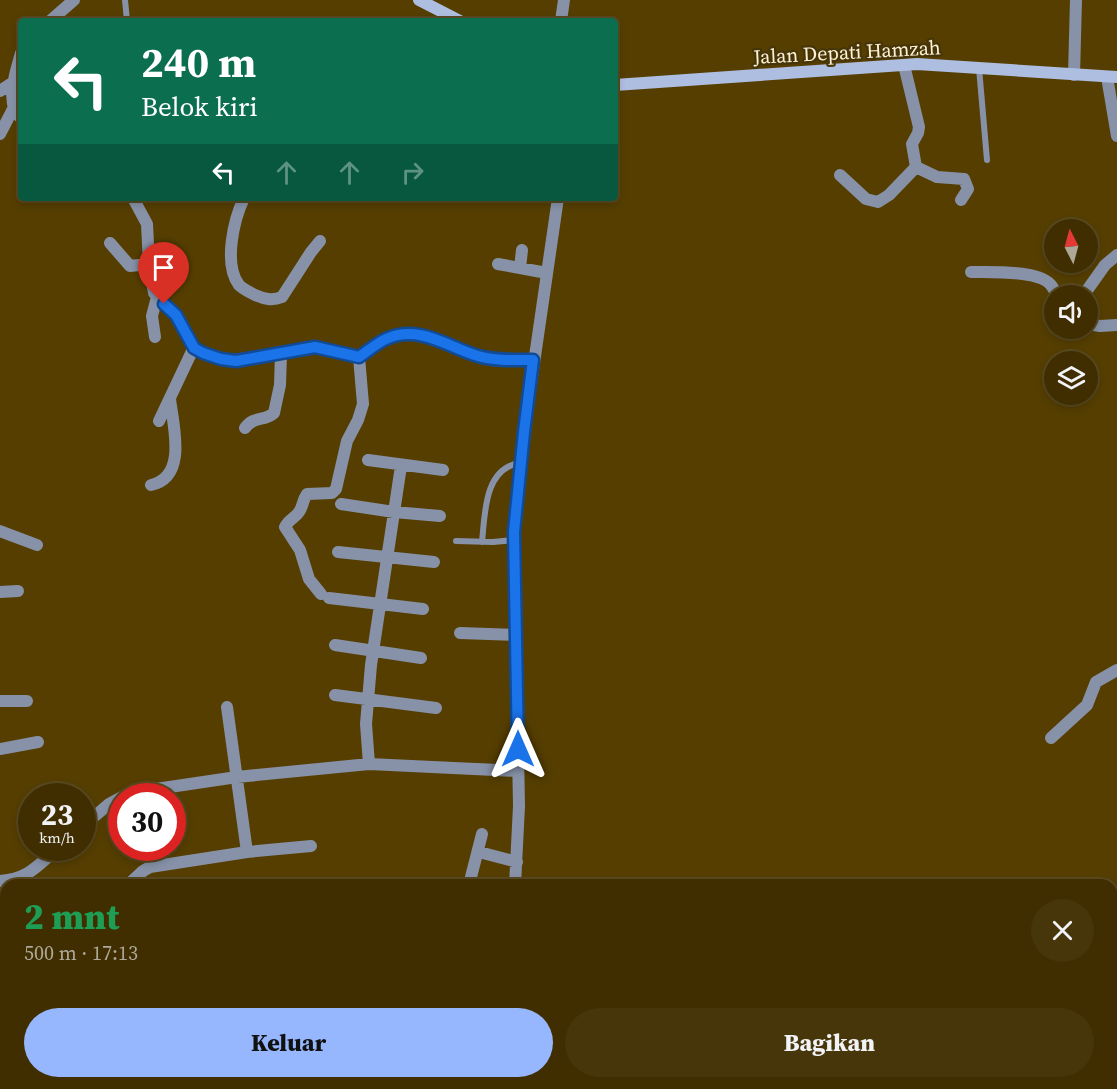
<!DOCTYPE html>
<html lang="id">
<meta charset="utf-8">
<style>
body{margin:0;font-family:"Source Serif 4",serif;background:#47360a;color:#f1f3f6;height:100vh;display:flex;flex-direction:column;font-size:22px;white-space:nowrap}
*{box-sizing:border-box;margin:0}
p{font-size:20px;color:#aea899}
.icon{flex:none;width:33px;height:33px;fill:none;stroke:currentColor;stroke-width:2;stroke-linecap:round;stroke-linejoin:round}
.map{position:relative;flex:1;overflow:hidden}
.sheet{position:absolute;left:0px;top:879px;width:1118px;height:210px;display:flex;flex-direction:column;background:#402e00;border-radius:18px 18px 0 0;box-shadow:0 3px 9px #0003,0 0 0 2px #594a22}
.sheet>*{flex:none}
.hud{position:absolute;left:18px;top:18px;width:600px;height:183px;border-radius:6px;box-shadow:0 3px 9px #0003,0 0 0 2px #594a22;background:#0b6e4f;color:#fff;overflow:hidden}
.needle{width:39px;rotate:354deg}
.tools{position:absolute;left:1044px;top:219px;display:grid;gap:12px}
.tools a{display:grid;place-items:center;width:54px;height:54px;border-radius:50%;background:#402e00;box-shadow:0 3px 9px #0003,0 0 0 2px #594a22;font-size:30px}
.speed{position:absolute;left:18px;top:783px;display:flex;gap:12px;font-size:30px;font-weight:700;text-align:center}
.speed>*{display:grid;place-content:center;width:78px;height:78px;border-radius:50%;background:#402e00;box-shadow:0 3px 9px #0003,0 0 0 2px #594a22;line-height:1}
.speed small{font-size:15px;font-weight:400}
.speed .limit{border:9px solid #d22;background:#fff;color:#111}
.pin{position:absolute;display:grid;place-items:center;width:51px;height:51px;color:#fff;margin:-62px -26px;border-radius:50% 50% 50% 0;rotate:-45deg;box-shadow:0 0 6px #0007}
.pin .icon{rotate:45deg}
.me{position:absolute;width:66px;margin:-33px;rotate:0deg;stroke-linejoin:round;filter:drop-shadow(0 0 4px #0008)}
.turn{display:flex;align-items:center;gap:21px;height:126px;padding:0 24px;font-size:27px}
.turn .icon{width:78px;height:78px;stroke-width:2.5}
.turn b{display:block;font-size:42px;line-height:51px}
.lanes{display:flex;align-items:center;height:57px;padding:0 24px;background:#0003;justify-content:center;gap:30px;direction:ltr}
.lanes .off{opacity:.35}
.round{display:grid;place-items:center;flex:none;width:63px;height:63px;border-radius:32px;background:#47360a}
.overview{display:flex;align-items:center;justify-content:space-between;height:102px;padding:0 24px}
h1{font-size:36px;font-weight:800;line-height:45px;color:#1e9e55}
.cta{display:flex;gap:12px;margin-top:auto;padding:12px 24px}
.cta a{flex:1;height:69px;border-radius:36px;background:#96b6fd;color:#111;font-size:24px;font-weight:800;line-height:69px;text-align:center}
.cta a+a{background:#47360a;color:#f1f3f6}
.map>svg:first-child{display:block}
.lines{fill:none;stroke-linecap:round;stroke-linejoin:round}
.lane{stroke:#8792a8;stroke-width:6}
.street{stroke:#8792a8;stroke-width:12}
.secondary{stroke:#adbee1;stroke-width:12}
.route-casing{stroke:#114b97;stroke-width:15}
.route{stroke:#1a73e8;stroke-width:10}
.labels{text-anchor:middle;stroke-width:4.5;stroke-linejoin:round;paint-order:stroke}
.street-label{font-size:20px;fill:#fdf0d4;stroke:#463509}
</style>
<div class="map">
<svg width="1117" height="1089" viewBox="0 0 1117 1089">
<rect width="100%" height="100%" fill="#553e00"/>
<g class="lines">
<!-- lane -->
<path class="lane" d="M125,0L127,21
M979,68L987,160
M456,541L493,542L514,540
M482,542C485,514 484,468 520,463"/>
<!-- street -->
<path class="street" d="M50,21L74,0
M561,21L564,0
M21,53C16,71 4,104 21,118
M1074,75L1076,0
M1107,77L1117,136
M0,91L15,81
M0,134L14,107
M916,167L937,177L964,179L968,189L961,200
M840,175L866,199L878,202L889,195L916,167L912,144L918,133L919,127L904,65
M133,198L147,224L149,264L154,293L176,315L194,347L203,353L229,361L315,347L359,357C368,351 377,343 386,339C419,324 448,347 478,356C496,361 515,360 533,360
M244,198C234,219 223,264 239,285C243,289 249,292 255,295C264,299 272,301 282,297L311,252L320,241
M110,243L130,266L149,264
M498,264L547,273
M520,268L522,250
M971,272C989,272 1037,270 1050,284C1053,287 1055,292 1058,296
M1083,296L1105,265L1117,255
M1088,324L1100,326L1117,325
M155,337L152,316L157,297
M159,421L194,347
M245,428C255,415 264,422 274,413L280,385L281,354
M368,460L443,470
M151,485C188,477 173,425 170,399
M341,504L394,512L440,516
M0,531L37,545
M338,552L434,562
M0,592L18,591
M321,594L309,579L300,550L285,527C288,520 295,518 299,512C303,507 302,501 307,494L332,493L336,489L347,441L358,420L363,404L359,357
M329,598L423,609
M460,633L516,635
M335,645L421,658
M335,695L436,708
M0,701H27
M227,707L247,852
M1051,738L1087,705L1096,682L1117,670
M0,749L38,742
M369,764L366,724L371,665L401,466
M124,796L156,789L237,777L369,764L518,771
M82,827L109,804L122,797
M479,852L517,862
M471,877L482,834
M0,881C29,879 38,865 58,848
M128,885L143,871L150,867L247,852L311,846
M515,885L519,806L514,532L524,432L558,198
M0,944L6,943
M1112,973L1117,969
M0,980L6,979
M1112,1014L1117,1010
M1112,1058L1117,1057
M51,1083L52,1089
M116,1083L122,1089
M265,1083L278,1089
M94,1089L97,1083
M423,1089L427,1083"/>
<!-- secondary -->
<path class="secondary" d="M419,0L460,21
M615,85L917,64L1117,77"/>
</g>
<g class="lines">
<defs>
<path id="route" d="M164,304L176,315L194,348L203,353L221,359L236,361L315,347L359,357C368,351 377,343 386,339C419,324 448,347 478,356C496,361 515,360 533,360L524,432L514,532L518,749"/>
</defs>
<!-- route casing -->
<use href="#route" class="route-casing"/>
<!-- route -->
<use href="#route" class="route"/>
</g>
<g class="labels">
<!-- street labels -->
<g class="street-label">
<text transform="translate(847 52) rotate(-3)" y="7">Jalan Depati Hamzah</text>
</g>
</g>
</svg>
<div class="tools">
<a><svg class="needle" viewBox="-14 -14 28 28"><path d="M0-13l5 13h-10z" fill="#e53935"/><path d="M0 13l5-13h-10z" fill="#aea899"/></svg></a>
<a><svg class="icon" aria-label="sound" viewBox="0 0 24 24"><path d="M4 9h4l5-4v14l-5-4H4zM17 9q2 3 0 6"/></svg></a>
<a><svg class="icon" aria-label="layers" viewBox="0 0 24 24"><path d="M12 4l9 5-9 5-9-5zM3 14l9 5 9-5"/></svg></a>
</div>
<div class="speed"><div>23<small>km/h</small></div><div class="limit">30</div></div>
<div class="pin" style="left:164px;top:304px;background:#d93025"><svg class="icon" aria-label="arrive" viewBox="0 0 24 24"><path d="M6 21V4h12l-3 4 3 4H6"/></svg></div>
<svg class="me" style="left:518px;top:749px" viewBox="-20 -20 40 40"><path d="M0-17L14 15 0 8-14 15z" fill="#1a73e8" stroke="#fff" stroke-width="4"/></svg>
<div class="hud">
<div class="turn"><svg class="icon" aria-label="left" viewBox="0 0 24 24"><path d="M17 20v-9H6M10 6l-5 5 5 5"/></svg><div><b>240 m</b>Belok kiri</div></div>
<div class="lanes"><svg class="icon" aria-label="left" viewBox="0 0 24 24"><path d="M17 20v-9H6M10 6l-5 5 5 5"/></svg><svg class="icon off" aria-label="ahead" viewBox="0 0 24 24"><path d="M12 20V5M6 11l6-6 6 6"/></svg><svg class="icon off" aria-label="ahead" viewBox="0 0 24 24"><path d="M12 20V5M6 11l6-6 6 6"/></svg><svg class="icon off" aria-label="right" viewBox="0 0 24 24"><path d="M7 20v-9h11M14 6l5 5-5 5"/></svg></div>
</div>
<section class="sheet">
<div class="overview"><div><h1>2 mnt</h1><p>500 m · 17:13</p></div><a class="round"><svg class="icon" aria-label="close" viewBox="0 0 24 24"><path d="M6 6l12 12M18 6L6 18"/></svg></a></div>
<div class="cta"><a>Keluar</a><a>Bagikan</a></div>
</section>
</div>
